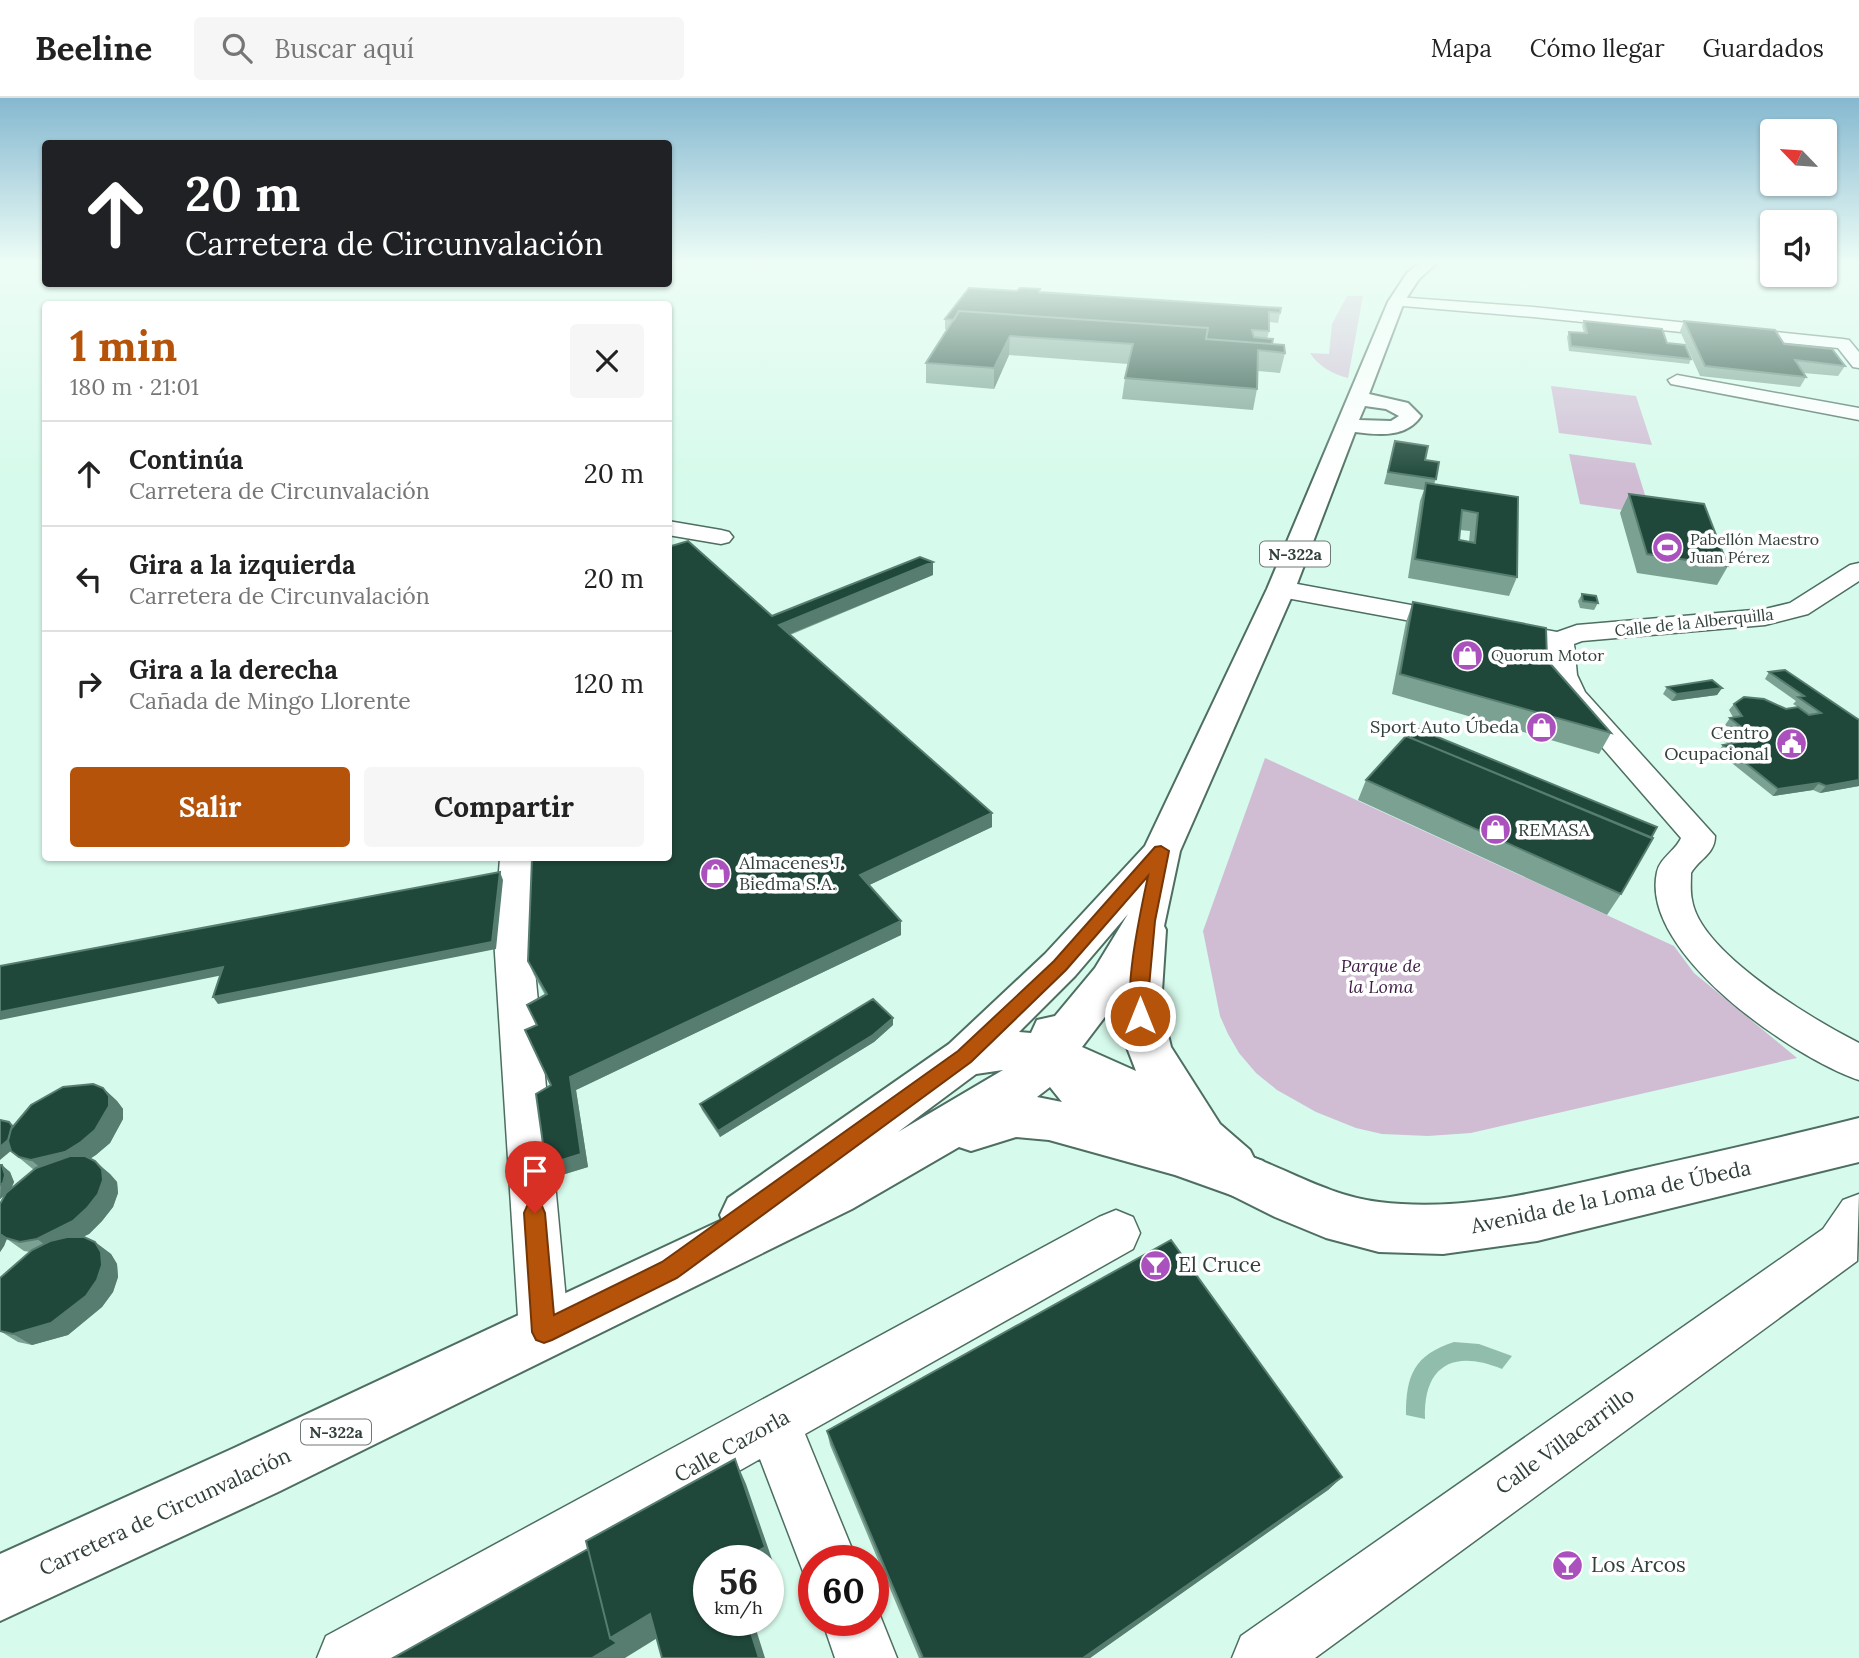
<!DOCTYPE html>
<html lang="es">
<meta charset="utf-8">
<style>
body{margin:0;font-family:Lora,serif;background:#f6f6f6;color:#222;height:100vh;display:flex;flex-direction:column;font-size:26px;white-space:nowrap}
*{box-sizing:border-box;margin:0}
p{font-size:23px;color:#767676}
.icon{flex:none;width:38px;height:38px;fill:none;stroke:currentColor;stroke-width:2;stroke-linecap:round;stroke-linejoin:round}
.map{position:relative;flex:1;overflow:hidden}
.sheet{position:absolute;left:42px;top:203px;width:630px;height:560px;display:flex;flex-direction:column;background:#fff;border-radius:7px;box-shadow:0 2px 5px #0004}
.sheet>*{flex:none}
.top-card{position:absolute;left:42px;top:42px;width:630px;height:147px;border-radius:7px;box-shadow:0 2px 5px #0004;background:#202124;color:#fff;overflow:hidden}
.needle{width:46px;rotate:295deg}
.fabs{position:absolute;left:1760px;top:21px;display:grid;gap:14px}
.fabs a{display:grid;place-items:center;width:77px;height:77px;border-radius:7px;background:#fff;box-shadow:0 2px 5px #0004;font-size:35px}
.speed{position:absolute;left:693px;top:1447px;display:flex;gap:14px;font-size:35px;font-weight:700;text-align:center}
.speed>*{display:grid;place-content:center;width:91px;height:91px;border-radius:50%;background:#fff;box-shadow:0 2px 5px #0004;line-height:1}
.speed small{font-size:18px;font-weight:400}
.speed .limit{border:10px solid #d22;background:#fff;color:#111}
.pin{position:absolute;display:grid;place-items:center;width:60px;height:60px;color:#fff;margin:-72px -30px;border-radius:50% 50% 50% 0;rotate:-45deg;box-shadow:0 0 7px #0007}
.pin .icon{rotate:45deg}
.me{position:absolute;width:77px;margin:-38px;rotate:0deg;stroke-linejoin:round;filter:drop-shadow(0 0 5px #0008)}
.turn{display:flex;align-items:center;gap:24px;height:147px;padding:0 28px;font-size:32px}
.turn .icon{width:91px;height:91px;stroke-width:2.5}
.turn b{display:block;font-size:49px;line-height:60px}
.round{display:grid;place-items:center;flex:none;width:74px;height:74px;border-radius:7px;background:#f6f6f6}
.overview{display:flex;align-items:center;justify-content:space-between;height:119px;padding:0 28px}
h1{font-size:42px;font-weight:700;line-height:52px;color:#b45309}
.button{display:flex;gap:14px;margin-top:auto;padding:14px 28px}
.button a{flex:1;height:80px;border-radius:7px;background:#b45309;color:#fff;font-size:28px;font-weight:700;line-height:80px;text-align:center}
.button a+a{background:#f6f6f6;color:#222}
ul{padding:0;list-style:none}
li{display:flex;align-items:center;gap:21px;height:105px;padding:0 28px;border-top:2px solid #e0e0e0}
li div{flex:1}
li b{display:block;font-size:26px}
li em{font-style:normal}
header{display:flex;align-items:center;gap:42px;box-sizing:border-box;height:98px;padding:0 35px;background:#fff;border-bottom:2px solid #e0e0e0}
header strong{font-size:33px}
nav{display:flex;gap:38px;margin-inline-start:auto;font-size:24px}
.search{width:490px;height:63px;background:#f6f6f6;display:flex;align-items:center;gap:18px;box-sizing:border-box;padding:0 24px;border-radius:7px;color:#767676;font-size:26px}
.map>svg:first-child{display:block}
.green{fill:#d0bdd4}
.water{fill:#91bdac}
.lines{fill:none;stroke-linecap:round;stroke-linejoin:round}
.minor-casing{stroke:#4d6e61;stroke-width:3}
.secondary-casing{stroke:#4d6e61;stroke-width:4}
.primary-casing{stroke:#4d6e61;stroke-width:4}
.minor{fill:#fff;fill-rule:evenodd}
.secondary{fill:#fff;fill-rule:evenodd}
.primary{fill:#fff;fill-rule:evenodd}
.wall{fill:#7aa192;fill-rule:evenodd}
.shaded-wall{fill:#567d6f}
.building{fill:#1f483a;stroke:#567d6f;stroke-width:2;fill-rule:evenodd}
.route{fill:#b45309;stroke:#753606;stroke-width:2}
.labels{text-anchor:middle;stroke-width:7;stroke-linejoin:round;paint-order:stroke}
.far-poi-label{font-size:16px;fill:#31403a;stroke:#fff;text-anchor:start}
.shield{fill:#fff;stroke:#6f7975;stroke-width:2}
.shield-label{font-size:16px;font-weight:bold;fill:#31403a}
.far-street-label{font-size:16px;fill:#31403a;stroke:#fff}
.poi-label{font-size:18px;fill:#31403a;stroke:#fff;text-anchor:end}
.park-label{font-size:18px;font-style:italic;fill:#3d1b45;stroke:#fff}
.near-street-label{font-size:21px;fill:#31403a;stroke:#fff}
.near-poi-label{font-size:21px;fill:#31403a;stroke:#fff;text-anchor:start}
</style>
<header>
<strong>Beeline</strong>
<div class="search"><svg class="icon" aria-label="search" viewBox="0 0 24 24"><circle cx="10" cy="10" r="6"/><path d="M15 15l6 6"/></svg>Buscar aquí</div>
<nav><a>Mapa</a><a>Cómo llegar</a><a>Guardados</a></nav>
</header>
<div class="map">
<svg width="1859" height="1560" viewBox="0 0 1859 1560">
<rect width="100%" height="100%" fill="#d6faeb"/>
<!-- green -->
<path class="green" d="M1347,198H1363L1348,280C1334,277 1317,267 1310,255L1329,256L1332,226Z
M1551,288L1636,298L1652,347L1559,335Z
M1569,356L1635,365L1651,416L1580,406Z
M1265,660L1674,848L1694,875L1797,960L1471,1035L1428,1038L1382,1036L1356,1030L1316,1014L1277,992L1256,975L1239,955L1228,936L1220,918L1203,833Z"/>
<!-- water -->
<path class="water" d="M1454,1244L1479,1246L1512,1258L1502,1271C1454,1251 1423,1267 1425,1321L1406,1317C1406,1277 1414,1257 1454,1244Z"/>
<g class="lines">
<defs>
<path id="minor" d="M1396,199L1533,209L1843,241L1849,242L1859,254V270L1853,269L1838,250L1533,219L1391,207L1388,204L1391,201Z
M1677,277L1859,310V322L1671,286L1668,282Z
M668,423L721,432L729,434L733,439L729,444L721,446L668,437Z
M1859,465V483L1808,516L1765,527L1582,543L1574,546L1577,577L1585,594L1715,738C1715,756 1699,761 1691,775C1691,784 1690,793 1692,802C1700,855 1814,922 1859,945V982C1794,960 1639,855 1657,774C1660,760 1676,752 1681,740L1562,603L1549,577L1547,548L1281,499L1272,496L1268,491L1272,486L1281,483L1557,534L1577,527L1765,511L1790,505L1850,467Z
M500,760H534L532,840L569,1234L562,1252L544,1259L526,1252L519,1234L494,840Z
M1859,1096L1857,1163L1315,1560H1232L1241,1538L1823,1131L1843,1102Z
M1116,1112L1133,1119L1140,1135L1133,1151L805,1336L857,1463H814V1486L807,1484L760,1361L409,1560H317L326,1538L1099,1119Z
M873,1500L897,1560H835L822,1522H873Z"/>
<path id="secondary" d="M1859,1020V1064L1537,1143L1443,1156L1379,1154L1326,1140L1275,1119L1227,1095L1220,1079L1227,1063L1245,1056C1290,1073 1330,1098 1379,1104C1466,1115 1552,1091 1636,1072C1711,1055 1785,1039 1859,1020Z"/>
<path id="primary" d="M1421,164H1438L1419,181L1404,204L1369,296L1408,305L1421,318C1406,340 1379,337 1355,334L1295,491L1180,753L1164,828L1166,832L1161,908L1171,949L1220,1026L1250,1052L1254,1060L1263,1063L1270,1079L1263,1095L1245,1102L1175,1077L1049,1042L1016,1039L971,1053L959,1049L852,1111L278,1394L0,1523V1456L234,1350L722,1122L720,1117L728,1100L949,946L1045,856L1145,748L1267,491L1388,204L1407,175ZM1365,308L1386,311L1399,318L1391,323L1359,322ZM1128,816L1095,870L1055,918L1037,922L1031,935L1019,934L1075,878ZM1117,903L1121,934L1136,973L1082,949ZM1003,972L898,1034L976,976ZM1050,989L1062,1004L1037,999Z"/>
</defs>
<!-- minor casing -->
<use href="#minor" class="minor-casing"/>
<!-- secondary casing -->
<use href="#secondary" class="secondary-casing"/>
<!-- primary casing -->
<use href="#primary" class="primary-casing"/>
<!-- minor -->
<use href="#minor" class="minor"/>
<!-- secondary -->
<use href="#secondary" class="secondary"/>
<!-- primary -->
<use href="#primary" class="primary"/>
</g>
<!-- wall -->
<path class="wall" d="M1040,191V194L1280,215L1278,225L1269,224V233L1267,241L1272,246L1285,255L1280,275L1258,273L1257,291L1253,312L1122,301L1125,280L1128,266L1009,257L994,291L926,285V265L948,232L945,231V221L1017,193Z
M1584,223L1667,245L1691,261L1689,266L1569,253L1567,239L1569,234L1584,235L1582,228Z
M1684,223L1784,246L1845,268L1838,278L1803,275L1806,279L1800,289L1700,278L1680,233Z
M1395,343L1425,362L1436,381L1434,386L1518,399L1517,479L1509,498L1408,480L1420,403L1424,392L1384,386ZM1460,432L1470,433L1469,444L1459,442Z
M1629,396L1728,468L1717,487L1637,475L1620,415Z
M933,477L790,537L992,715V729L869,787L901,823V837L576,992L588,1069L552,1080L546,1067L551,987L545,897L534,877L528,863L772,518Z
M1582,496L1598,505L1594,512L1580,510L1578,503Z
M1413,504L1547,562L1611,635L1599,656L1392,596L1406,524Z
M1769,574L1859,622V688L1820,695L1813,692L1773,698L1718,654L1723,647L1728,646L1717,638L1722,631L1729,630L1725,627L1730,620L1733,619L1729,612L1734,606L1786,611L1798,609L1793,606L1796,603L1765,581Z
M1667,589L1722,590L1717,597L1672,603L1663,596Z
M1366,682L1621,796L1607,817L1358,702Z
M893,927L874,944L720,1039L702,1012L700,1006Z
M103,990L117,1003L123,1011V1021L110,1045L90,1061L110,1076L117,1084L118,1095L113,1109L102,1123L89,1136L82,1139L95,1144L111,1156L117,1166L118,1179L113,1194L102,1209L68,1237L32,1247L18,1244L0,1233L30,1154L24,1153L7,1141L4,1148L0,1154V1106L6,1096L0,1101V1067L10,1074L14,1084L11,1091L34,1072L11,1053L9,1024L14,1028Z
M827,1333L1342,1379L1328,1392L1090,1560H919L830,1347Z"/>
<!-- shaded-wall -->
<path class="shaded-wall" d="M1010,238L1009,257L994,291V270Z
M933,464V477L780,540L779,527Z
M1722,590L1717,597L1672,603L1677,596Z
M1859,682V688L1820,695L1826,688Z
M1819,685L1813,692L1773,698L1778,691Z
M992,715V729L861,791L860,777Z
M500,774L503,782L496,851L218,906L213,899Z
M901,823V837L576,992L588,1069L552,1080L546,1067L570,979Z
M223,869L228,876L0,922V914Z
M893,920V927L874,944L720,1039L718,1033Z
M103,990L117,1003L123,1011V1021L110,1045L96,1057L80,1067L47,1075L31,1062Z
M9,1024L17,1031L18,1047L0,1062V1049Z
M95,1063L110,1076L117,1084L118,1095L113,1109L102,1123L89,1136L54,1153L37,1141Z
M2,1067L10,1074L14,1084L11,1091L0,1101Z
M0,1127L7,1140L4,1148L0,1154Z
M95,1144L111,1156L117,1166L118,1179L113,1194L102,1209L68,1237L32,1247L13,1236Z
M735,1361L746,1386L775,1470L768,1474V1463H740Z
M1342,1379L1328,1392L1090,1560H1083Z
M650,1516L667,1534L625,1560H592L610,1540Z
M747,1522H753L765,1560H759Z"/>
<!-- building -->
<path class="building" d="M969,190L1017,193L1020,190L1040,191L1039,194L1281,210L1280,215L1269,214V233L1252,232L1254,239L1273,241L1272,246L1206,241L1208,230L959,213L954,222L945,221Z
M959,213L1208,230L1206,241L1284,247L1285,255L1258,252L1257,291L1125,280L1133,246L1010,238L994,270L926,265Z
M1584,223L1662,231L1667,245L1685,247L1691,261L1571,248L1569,234L1587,235Z
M1684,223L1775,232L1784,246L1832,251L1845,268L1795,262L1806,279L1705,268Z
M1395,343L1428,348L1425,362L1439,364L1436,381L1388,374Z
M1426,385L1518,399L1517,479L1415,461ZM1462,412L1478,415L1475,445L1459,442Z
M1629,396L1704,406L1728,468L1647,456Z
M688,443L772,518L920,459L933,464L779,527L992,715L860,777L901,823L570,979L581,1056L546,1067L536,996L551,987L525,932L537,927L527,907L547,896L528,863L532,760H668V449Z
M1582,496L1596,498L1598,505L1583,503Z
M1413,504L1546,530L1547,562L1611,635L1400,576Z
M1785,572L1859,622V682L1826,688L1819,685L1778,691L1723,647L1739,644L1722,631L1740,628L1730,620L1742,618L1734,606L1744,599L1764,601L1786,611L1798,609L1809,617L1821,615L1798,599L1804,598L1769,574Z
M1712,582L1722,590L1677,596L1667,589Z
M1418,631L1657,729L1651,740L1411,640Z
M1406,638L1653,740L1621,796L1366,682Z
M500,774L492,844L213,899L223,869L0,914V868Z
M873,901L893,920L873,937L718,1033L700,1006Z
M93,986L103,990L109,998V1008L95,1032L81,1044L65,1054L31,1062L19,1059L11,1053L8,1043L11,1031L31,1007L63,989Z
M0,1022L9,1024L12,1028L8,1042L0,1049Z
M70,1058H85L95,1063L102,1071L103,1082L98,1096L87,1110L73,1123L37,1141L20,1144L6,1140L0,1136V1106L6,1095L36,1070Z
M0,1067H2L5,1077L3,1085L0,1087Z
M67,1139H84L95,1144L101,1154L102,1167L97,1182L86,1198L51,1225L13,1236L0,1233V1180L32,1152L50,1143Z
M1171,1142L1342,1379L1083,1560H923L827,1333Z
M735,1361L765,1449L740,1463H709V1522H747L759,1560H662L650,1516L610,1540L586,1443Z
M588,1451L610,1540L617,1545L592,1560H393Z"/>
<!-- sky -->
<linearGradient id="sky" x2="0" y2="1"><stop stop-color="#85b8d0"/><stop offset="0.43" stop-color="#edfdf6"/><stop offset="1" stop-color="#edfdf6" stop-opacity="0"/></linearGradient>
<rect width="1859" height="382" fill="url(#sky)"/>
<!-- route -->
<path class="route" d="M1161,748L1169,753L1155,823L1149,889L1150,918L1147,924L1140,926L1134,924C1121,899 1142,807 1148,778L1066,872L971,964L677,1180L552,1242L544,1245L536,1242L532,1234L524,1115L527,1108L535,1105L542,1108L545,1115L554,1217L662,1164L958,953L1054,863L1155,749Z"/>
<!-- icons -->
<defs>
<symbol id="stadium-disc" viewBox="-11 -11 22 22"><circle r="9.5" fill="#aa51be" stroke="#fff"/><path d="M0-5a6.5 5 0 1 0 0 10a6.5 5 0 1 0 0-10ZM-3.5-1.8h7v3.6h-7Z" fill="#fff"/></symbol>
<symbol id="shop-disc" viewBox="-11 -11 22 22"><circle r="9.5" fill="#aa51be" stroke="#fff"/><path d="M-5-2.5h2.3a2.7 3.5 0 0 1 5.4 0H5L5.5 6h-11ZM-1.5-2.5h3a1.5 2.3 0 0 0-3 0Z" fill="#fff"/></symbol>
<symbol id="civic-disc" viewBox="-11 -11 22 22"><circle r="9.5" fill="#aa51be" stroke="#fff"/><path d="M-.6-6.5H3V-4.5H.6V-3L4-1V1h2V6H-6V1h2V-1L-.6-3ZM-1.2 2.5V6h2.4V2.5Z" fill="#fff"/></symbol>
<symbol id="bar-disc" viewBox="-11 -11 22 22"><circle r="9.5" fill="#aa51be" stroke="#fff"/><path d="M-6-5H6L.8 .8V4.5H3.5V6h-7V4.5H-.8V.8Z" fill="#fff"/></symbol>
</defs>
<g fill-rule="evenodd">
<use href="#stadium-disc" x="1650" y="432" width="35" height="35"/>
<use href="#shop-disc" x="1450" y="540" width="35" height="35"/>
<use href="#shop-disc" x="1524" y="612" width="35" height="35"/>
<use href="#civic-disc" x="1774" y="628" width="35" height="35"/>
<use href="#shop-disc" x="1478" y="714" width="35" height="35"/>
<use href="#shop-disc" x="698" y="758" width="35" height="35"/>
<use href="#bar-disc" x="1138" y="1150" width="35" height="35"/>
<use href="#bar-disc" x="1550" y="1450" width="35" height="35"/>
</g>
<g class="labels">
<!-- far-poi labels -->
<g class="far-poi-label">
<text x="1690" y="447">Pabellón Maestro<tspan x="1690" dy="18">Juan Pérez</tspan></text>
<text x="1491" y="563">Quorum Motor</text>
</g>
<!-- shield labels -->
<g class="shield">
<rect x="1260" y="443.5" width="70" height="25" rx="5"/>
<rect x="301" y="1321.5" width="70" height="25" rx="5"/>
</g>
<g class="shield-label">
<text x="1295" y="462">N-322a</text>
<text x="336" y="1340">N-322a</text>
</g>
<!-- far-street labels -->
<g class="far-street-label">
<text transform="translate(1694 524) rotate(-6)" y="6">Calle de la Alberquilla</text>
</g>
<!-- poi labels -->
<g class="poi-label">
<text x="1519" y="635">Sport Auto Úbeda</text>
<text x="1769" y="641">Centro<tspan x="1769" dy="21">Ocupacional</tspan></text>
<text x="1518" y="738" text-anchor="start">REMASA</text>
<text x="739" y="771" text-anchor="start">Almacenes J.<tspan x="739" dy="21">Biedma S.A.</tspan></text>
</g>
<!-- park labels -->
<g class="park-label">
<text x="1381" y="874">Parque de<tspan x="1381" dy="21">la Loma</tspan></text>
</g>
<!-- near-street labels -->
<g class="near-street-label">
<text transform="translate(1611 1099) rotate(-12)" y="7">Avenida de la Loma de Úbeda</text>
<text transform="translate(1565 1343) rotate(-36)" y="7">Calle Villacarrillo</text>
<text transform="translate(732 1348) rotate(-29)" y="7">Calle Cazorla</text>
<text transform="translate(165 1414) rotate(-25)" y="7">Carretera de Circunvalación</text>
</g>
<!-- near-poi labels -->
<g class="near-poi-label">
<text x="1178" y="1174">El Cruce</text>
<text x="1591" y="1474">Los Arcos</text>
</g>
</g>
</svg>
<div class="fabs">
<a><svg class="needle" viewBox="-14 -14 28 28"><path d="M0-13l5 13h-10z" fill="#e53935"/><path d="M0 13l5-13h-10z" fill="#767676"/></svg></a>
<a><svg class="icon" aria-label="sound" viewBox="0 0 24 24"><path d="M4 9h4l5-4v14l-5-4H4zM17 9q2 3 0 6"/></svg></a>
</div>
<div class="speed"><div>56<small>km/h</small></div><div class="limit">60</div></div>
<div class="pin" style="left:535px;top:1115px;background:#d93025"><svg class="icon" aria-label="arrive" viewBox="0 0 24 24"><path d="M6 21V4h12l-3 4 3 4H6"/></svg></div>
<svg class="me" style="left:1140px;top:918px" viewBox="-20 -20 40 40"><circle r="17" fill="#b45309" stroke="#fff" stroke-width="3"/><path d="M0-11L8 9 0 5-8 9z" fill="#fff"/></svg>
<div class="top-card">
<div class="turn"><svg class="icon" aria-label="ahead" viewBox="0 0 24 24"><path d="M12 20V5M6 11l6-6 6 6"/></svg><div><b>20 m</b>Carretera de Circunvalación</div></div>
</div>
<section class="sheet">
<div class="overview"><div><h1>1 min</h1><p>180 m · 21:01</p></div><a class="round"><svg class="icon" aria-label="close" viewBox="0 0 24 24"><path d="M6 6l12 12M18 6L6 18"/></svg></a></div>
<ul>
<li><svg class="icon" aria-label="ahead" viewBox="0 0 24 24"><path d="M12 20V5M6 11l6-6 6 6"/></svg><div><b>Continúa</b><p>Carretera de Circunvalación</p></div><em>20 m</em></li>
<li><svg class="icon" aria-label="left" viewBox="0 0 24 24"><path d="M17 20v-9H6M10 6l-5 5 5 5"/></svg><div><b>Gira a la izquierda</b><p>Carretera de Circunvalación</p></div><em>20 m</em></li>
<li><svg class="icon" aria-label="right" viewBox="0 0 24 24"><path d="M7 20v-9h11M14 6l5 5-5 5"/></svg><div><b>Gira a la derecha</b><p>Cañada de Mingo Llorente</p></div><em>120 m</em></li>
</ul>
<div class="button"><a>Salir</a><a>Compartir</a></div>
</section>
</div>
